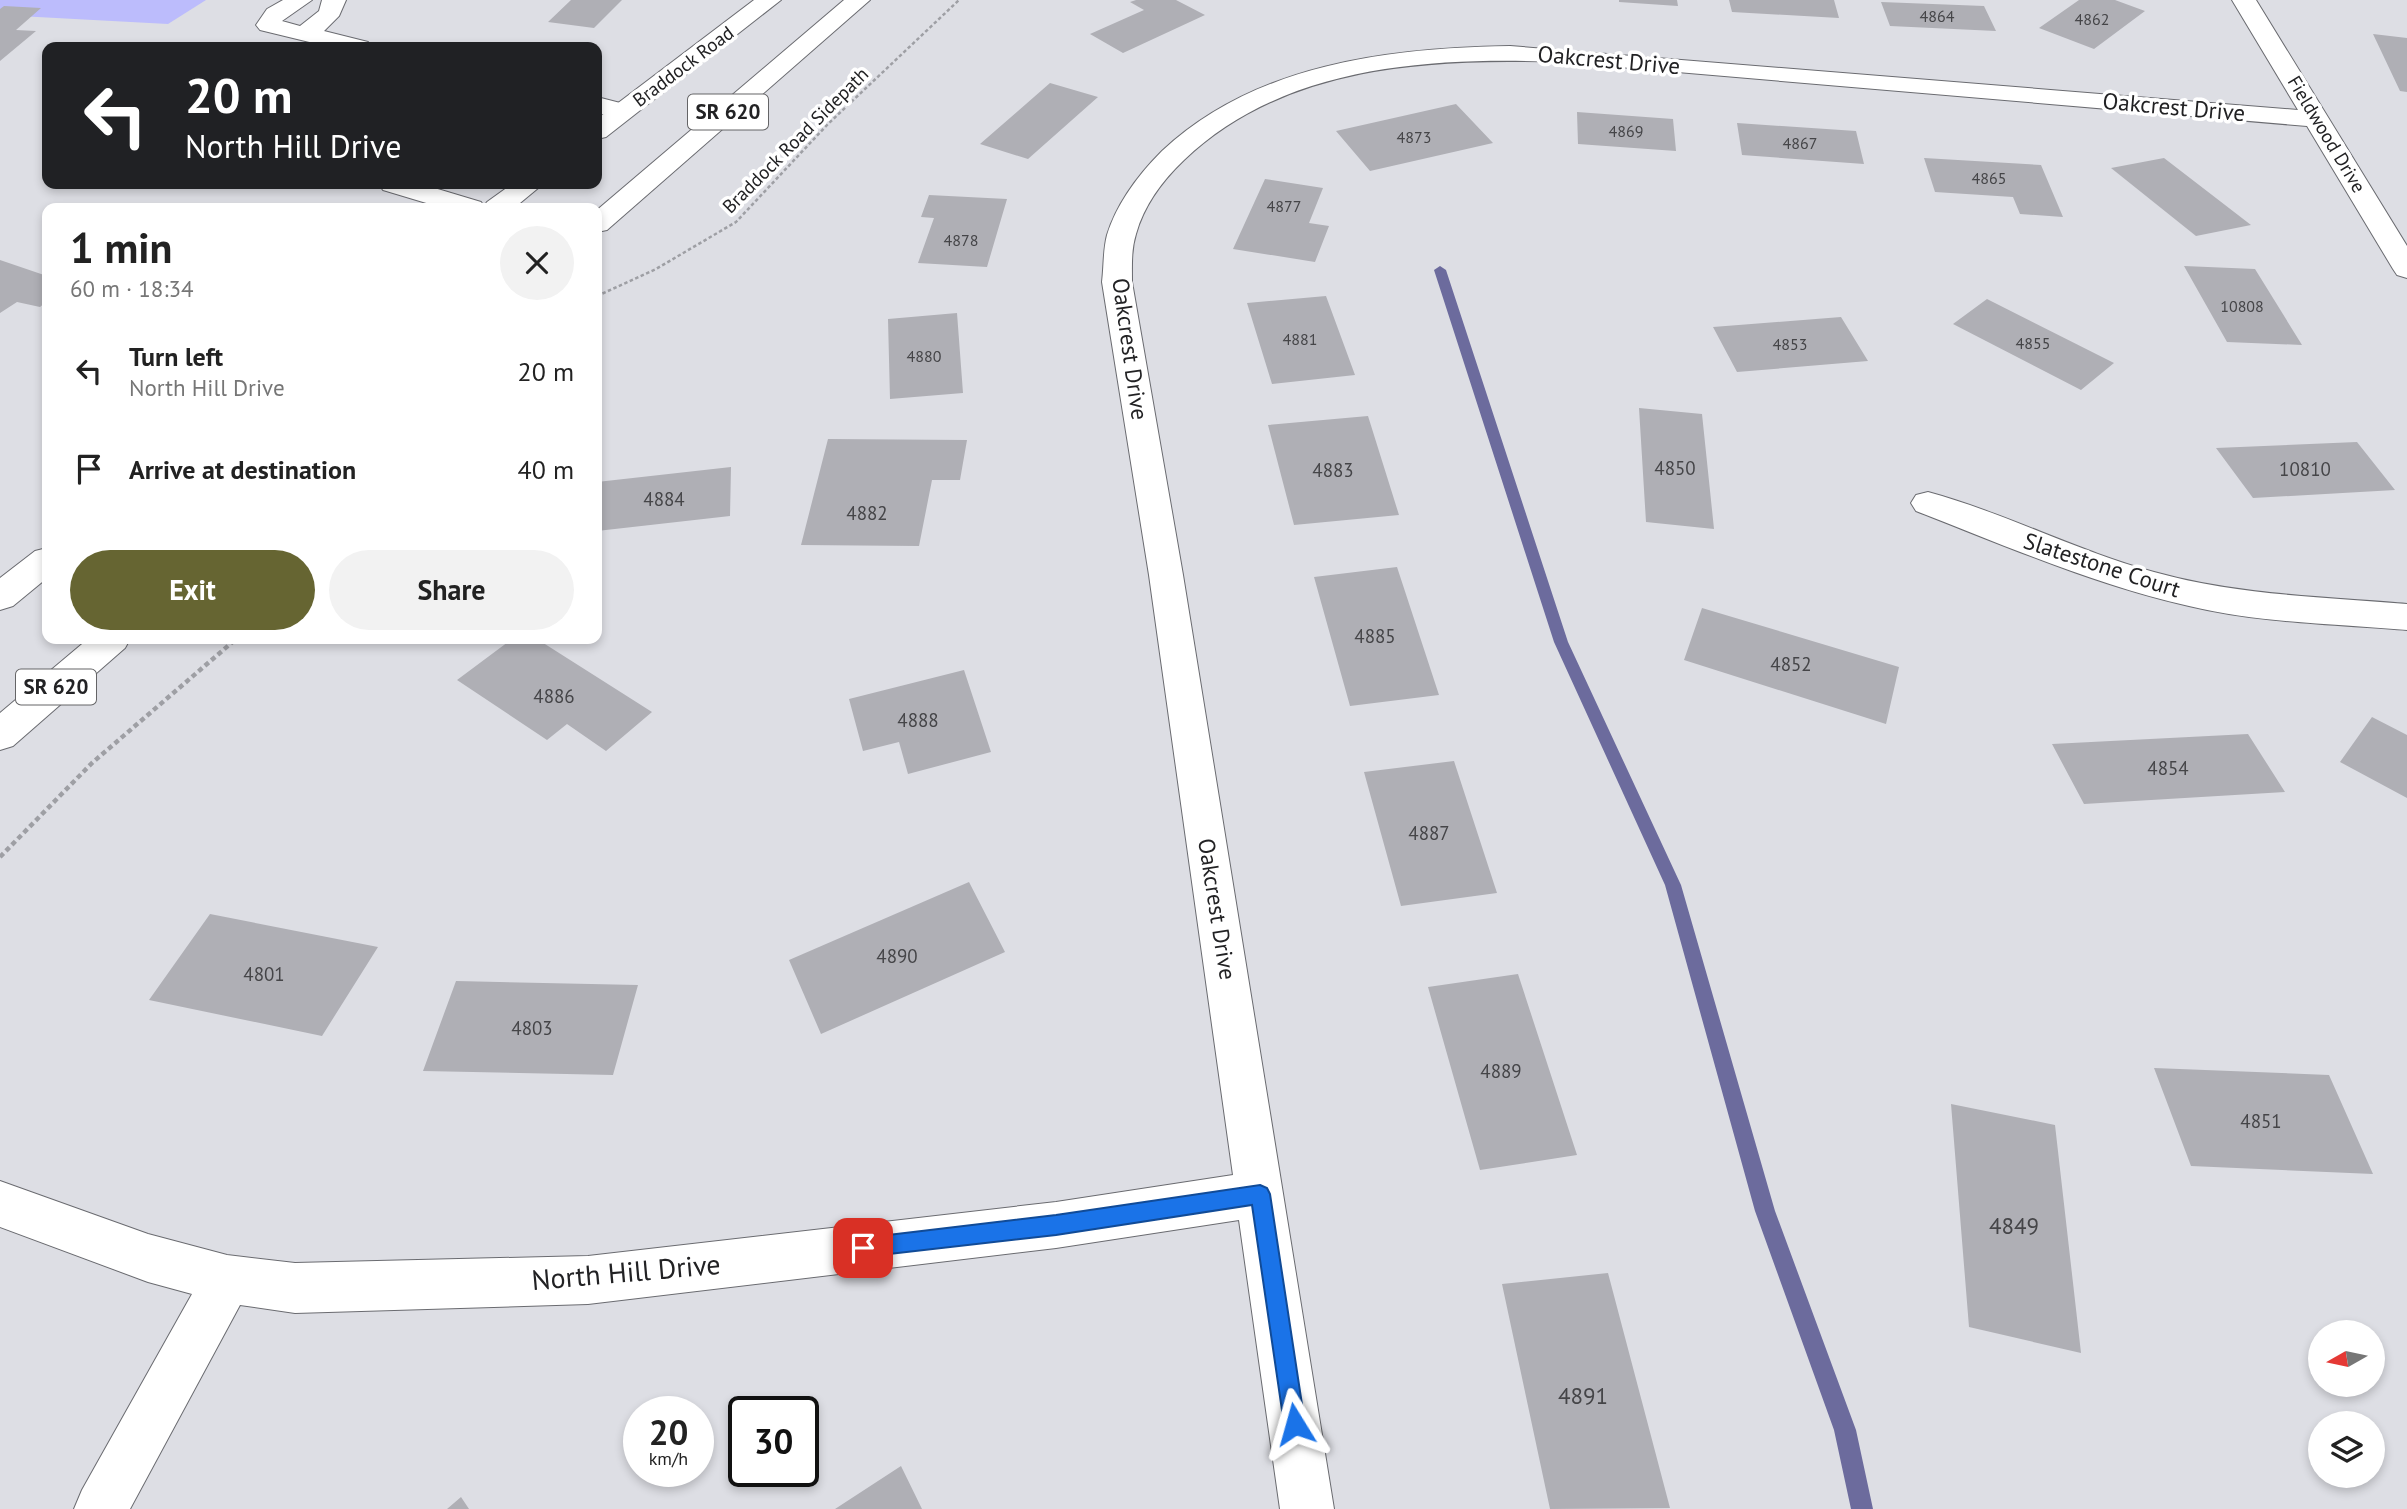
<!DOCTYPE html>
<meta charset="utf-8">
<style>
body{margin:0;font-family:"PT Sans",sans-serif;background:#f2f2f2;color:#222;height:100vh;display:flex;flex-direction:column;font-size:26px;white-space:nowrap}
*{box-sizing:border-box;margin:0}
p{font-size:23px;color:#767676}
.icon{flex:none;width:38px;height:38px;fill:none;stroke:currentColor;stroke-width:2;stroke-linecap:round;stroke-linejoin:round}
.map{position:relative;flex:1;overflow:hidden}
.panel{position:absolute;left:42px;top:203px;width:560px;height:441px;display:flex;flex-direction:column;background:#fff;border-radius:14px;box-shadow:0 4px 10px #0003}
.panel>*{flex:none}
.top-card{position:absolute;left:42px;top:42px;width:560px;height:147px;border-radius:14px;box-shadow:0 4px 10px #0003;background:#202124;color:#fff;overflow:hidden}
.needle{width:46px;rotate:261deg}
.fabs{position:absolute;left:2308px;top:1320px;display:grid;gap:14px}
.fabs a{display:grid;place-items:center;width:77px;height:77px;border-radius:50%;background:#fff;box-shadow:0 4px 10px #0003;font-size:35px}
.speed{position:absolute;left:623px;top:1396px;display:flex;gap:14px;font-size:35px;font-weight:700;text-align:center}
.speed>*{display:grid;place-content:center;width:91px;height:91px;border-radius:50%;background:#fff;box-shadow:0 4px 10px #0003;line-height:1}
.speed small{font-size:18px;font-weight:400}
.speed .limit{border:4px solid #111;border-radius:10px;background:#fff;color:#111}
.pin{position:absolute;display:grid;place-items:center;width:60px;height:60px;color:#fff;margin:-30px;border-radius:14px;box-shadow:0 4px 10px #0006}
.me{position:absolute;width:77px;margin:-38px;rotate:352deg;stroke-linejoin:round;filter:drop-shadow(0 0 5px #0008)}
.turn{display:flex;align-items:center;gap:24px;height:147px;padding:0 28px;font-size:32px}
.turn .icon{width:91px;height:91px;stroke-width:2.5}
.turn b{display:block;font-size:49px;line-height:60px}
.round{display:grid;place-items:center;flex:none;width:74px;height:74px;border-radius:37px;background:#f2f2f2}
.head{display:flex;align-items:center;justify-content:space-between;height:119px;padding:0 28px}
h1{font-size:42px;font-weight:700;line-height:52px}
.primary-button{display:flex;gap:14px;margin-top:auto;padding:14px 28px}
.primary-button a{flex:1;height:80px;border-radius:42px;background:#666532;color:#fff;font-size:28px;font-weight:700;line-height:80px;text-align:center}
.primary-button a+a{background:#f2f2f2;color:#222}
ul{padding:0;list-style:none}
li{display:flex;align-items:center;gap:21px;height:98px;padding:0 28px}
li div{flex:1}
li b{display:block;font-size:26px}
li em{font-style:normal}
.map>svg:first-child{display:block}
.green{fill:#bcbcfc}
.lines{fill:none;stroke-linecap:round;stroke-linejoin:round}
.stream{fill:#6c6b9d;fill-rule:evenodd}
.building{fill:#afafb5}
.minor-casing{stroke:#6a6b70;stroke-width:2}
.major-casing{stroke:#6a6b70;stroke-width:2}
.path-far1{stroke:#9e9fa4;stroke-width:2.5;stroke-dasharray:3.5 2.5;stroke-linecap:butt}
.path{stroke:#9e9fa4;stroke-width:4.5;stroke-dasharray:5 3.5;stroke-linecap:butt}
.minor{fill:#fff;fill-rule:evenodd}
.major{fill:#fff;fill-rule:evenodd}
.route{fill:#1a73e8;stroke:#114b97;stroke-width:2}
.labels{text-anchor:middle;stroke-width:7;stroke-linejoin:round;paint-order:stroke}
.far-number-label{font-size:16px;fill:#454548}
.far-street-label{font-size:19px;fill:#222224;stroke:#fff}
.number-label{font-size:19px;fill:#454548}
.shield{fill:#fff;stroke:#646466;stroke-width:2}
.shield-label{font-size:21px;font-weight:bold;fill:#222224}
.street-label{font-size:23px;fill:#222224;stroke:#fff}
.near-number-label{font-size:23px;fill:#454548}
.near-street-label{font-size:28px;fill:#222224;stroke:#fff}
</style>
<div class="map">
<svg width="2407" height="1509" viewBox="0 0 2407 1509">
<rect width="100%" height="100%" fill="#dddee4"/>
<!-- green -->
<path class="green" d="M0,0H206L168,24L0,15Z"/>
<g class="lines">
<!-- stream -->
<path class="stream" d="M1440,266L1446,270L1568,642L1681,885L1775,1211L1856,1430L1873,1509H1851L1834,1430L1755,1211L1665,885L1554,642L1434,270Z"/>
</g>
<!-- building -->
<path class="building" d="M571,0H622L594,28L548,22Z
M1136,0H1176L1205,15L1123,53L1090,34L1144,10L1130,2Z
M1619,0H1677L1678,6L1619,2Z
M1729,0H1834L1839,18L1732,12Z
M2079,0H2115L2145,11L2094,49L2039,28Z
M1881,2L1984,6L1996,31L1890,26Z
M4,6L41,8L16,30L36,31L0,61V9Z
M2373,34L2407,38V92L2400,91Z
M1050,83L1098,97L1028,159L980,144Z
M1456,104L1493,143L1370,171L1336,131Z
M1577,112L1673,119L1676,151L1578,144Z
M1737,123L1856,131L1864,164L1742,155Z
M1924,158L2041,165L2063,217L2020,214L2013,197L1935,192Z
M2164,158L2251,225L2196,236L2111,168Z
M1265,179L1323,188L1309,223L1329,226L1315,262L1233,249Z
M929,195L1007,199L987,267L918,263L934,218L921,217Z
M0,260L47,276V301L40,307L17,302L0,313Z
M2184,266L2255,269L2302,345L2227,342Z
M1326,296L1355,375L1272,384L1247,303Z
M1987,299L2114,363L2081,390L1953,324Z
M957,313L963,393L890,399L888,319Z
M1841,317L1868,361L1737,372L1713,327Z
M1639,408L1702,414L1714,529L1646,522Z
M1368,416L1399,515L1294,525L1268,425Z
M828,439L967,440L960,480H932L919,546L801,545Z
M2357,442L2395,490L2253,498L2216,448Z
M731,467L730,516L597,531V482Z
M1397,567L1439,695L1350,706L1314,577Z
M1702,608L1899,667L1886,724L1684,660Z
M512,639H537L652,712L606,751L567,724L547,740L457,680Z
M964,670L991,752L908,774L899,742L863,751L849,699Z
M2372,717L2407,735V798L2340,762Z
M2248,734L2285,792L2084,804L2052,744Z
M1454,761L1497,893L1401,906L1364,772Z
M969,882L1005,952L821,1034L789,960Z
M210,914L378,947L322,1036L149,1000Z
M1518,974L1577,1155L1480,1170L1428,987Z
M456,981L638,985L613,1075L423,1071Z
M2154,1068L2329,1075L2373,1174L2191,1166Z
M1951,1104L2055,1125L2081,1353L1969,1327Z
M1608,1273L1670,1508L1550,1509L1502,1284Z
M901,1466L922,1509H835Z
M461,1497L469,1509H447Z"/>
<g class="lines">
<defs>
<path id="minor" d="M283,0H312L282,21L300,26L319,11L322,0H346L339,16L324,31L368,42L371,47H330L260,30L256,25L267,9Z
M2232,0H2256L2407,246V278L2397,275L2393,269L2307,126L1560,62C1431,57 1283,65 1184,160C1162,181 1144,205 1136,234C1131,250 1132,266 1132,282L1183,575L1334,1509H1280L1239,1220L1056,1248L588,1304L295,1313L240,1305L130,1509H74L82,1490L192,1294L148,1282L0,1227V1181L148,1234L227,1255L295,1263L588,1256L1056,1202L1233,1175L1149,575L1102,282C1104,266 1103,250 1107,235C1117,203 1139,174 1162,151C1255,64 1388,48 1510,46L2298,110Z
M597,97L632,106L636,111L632,116L623,119L597,113Z
M379,184H421L481,202L485,208H443L383,190Z
M1928,492C2005,513 2077,551 2154,572C2236,595 2322,597 2407,604V630C2334,624 2260,623 2189,606C2095,585 2006,546 1916,511L1911,503L1916,495Z"/>
<path id="major" d="M754,0H781L606,137L597,139V119Z
M844,0H870L607,230L597,232V210Z
M512,184H543L514,208H483L487,202Z
M47,548V578L13,606L0,610V578L35,551Z
M88,639H130L125,648L13,746L0,750V713Z"/>
</defs>
<!-- minor casing -->
<use href="#minor" class="minor-casing"/>
<!-- major casing -->
<use href="#major" class="major-casing"/>
<!-- path-far1 -->
<path class="path-far1" d="M597,296L656,269L736,222L828,124L959,0"/>
<!-- path -->
<path class="path" d="M0,857L92,763L236,639"/>
<!-- minor -->
<use href="#minor" class="minor"/>
<!-- major -->
<use href="#major" class="major"/>
</g>
<!-- route -->
<path class="route" d="M1260,1185L1267,1188L1270,1194L1305,1424L1302,1431L1295,1434L1287,1431L1284,1424L1252,1205L1056,1235L863,1257L856,1255L853,1248L856,1241L863,1238L1056,1215Z"/>
<g class="labels">
<!-- far-number labels -->
<g class="far-number-label">
<text x="1937" y="22">4864</text>
<text x="2092" y="25">4862</text>
<text x="1626" y="137">4869</text>
<text x="1414" y="143">4873</text>
<text x="1800" y="149">4867</text>
<text x="1989" y="184">4865</text>
<text x="1284" y="212">4877</text>
<text x="961" y="246">4878</text>
<text x="2242" y="312">10808</text>
<text x="1300" y="345">4881</text>
<text x="2033" y="349">4855</text>
<text x="1790" y="350">4853</text>
<text x="924" y="362">4880</text>
</g>
<!-- far-street labels -->
<g class="far-street-label">
<text transform="translate(683 66) rotate(-37)" y="7">Braddock Road</text>
<text transform="translate(2327 134) rotate(59)" y="7">Fieldwood Drive</text>
<text transform="translate(795 140) rotate(-45)" y="7">Braddock Road Sidepath</text>
</g>
<!-- number labels -->
<g class="number-label">
<text x="1675" y="475">4850</text>
<text x="2305" y="476">10810</text>
<text x="1333" y="477">4883</text>
<text x="664" y="506">4884</text>
<text x="867" y="520">4882</text>
<text x="1375" y="643">4885</text>
<text x="1791" y="671">4852</text>
<text x="554" y="703">4886</text>
<text x="918" y="727">4888</text>
<text x="2168" y="775">4854</text>
<text x="1429" y="840">4887</text>
<text x="897" y="963">4890</text>
<text x="264" y="981">4801</text>
<text x="532" y="1035">4803</text>
<text x="1501" y="1078">4889</text>
<text x="2261" y="1128">4851</text>
</g>
<!-- shield labels -->
<g class="shield">
<rect x="688" y="94.5" width="80" height="35" rx="5"/>
<rect x="16" y="669.5" width="80" height="35" rx="5"/>
</g>
<g class="shield-label">
<text x="728" y="119">SR 620</text>
<text x="56" y="694">SR 620</text>
</g>
<!-- street labels -->
<g class="street-label">
<text transform="translate(1609 60) rotate(5)" y="8">Oakcrest Drive</text>
<text transform="translate(2174 107) rotate(5)" y="8">Oakcrest Drive</text>
<text transform="translate(1130 349) rotate(82)" y="8">Oakcrest Drive</text>
<text transform="translate(2102 565) rotate(18)" y="8">Slatestone Court</text>
<text transform="translate(1217 909) rotate(81)" y="8">Oakcrest Drive</text>
</g>
<!-- near-number labels -->
<g class="near-number-label">
<text x="2014" y="1234">4849</text>
<text x="1583" y="1404">4891</text>
</g>
<!-- near-street labels -->
<g class="near-street-label">
<text transform="translate(626 1272) rotate(-5)" y="10">North Hill Drive</text>
</g>
</g>
</svg>
<div class="fabs">
<a><svg class="needle" viewBox="-14 -14 28 28"><path d="M0-13l5 13h-10z" fill="#e53935"/><path d="M0 13l5-13h-10z" fill="#767676"/></svg></a>
<a><svg class="icon" aria-label="layers" viewBox="0 0 24 24"><path d="M12 4l9 5-9 5-9-5zM3 14l9 5 9-5"/></svg></a>
</div>
<div class="speed"><div>20<small>km/h</small></div><div class="limit">30</div></div>
<div class="pin" style="left:863px;top:1248px;background:#d93025"><svg class="icon" aria-label="arrive" viewBox="0 0 24 24"><path d="M6 21V4h12l-3 4 3 4H6"/></svg></div>
<svg class="me" style="left:1295px;top:1424px" viewBox="-20 -20 40 40"><path d="M0-17L14 15 0 8-14 15z" fill="#1a73e8" stroke="#fff" stroke-width="4"/></svg>
<div class="top-card">
<div class="turn"><svg class="icon" aria-label="left" viewBox="0 0 24 24"><path d="M17 20v-9H6M10 6l-5 5 5 5"/></svg><div><b>20 m</b>North Hill Drive</div></div>
</div>
<section class="panel">
<div class="head"><div><h1>1 min</h1><p>60 m · 18:34</p></div><a class="round"><svg class="icon" aria-label="close" viewBox="0 0 24 24"><path d="M6 6l12 12M18 6L6 18"/></svg></a></div>
<ul>
<li><svg class="icon" aria-label="left" viewBox="0 0 24 24"><path d="M17 20v-9H6M10 6l-5 5 5 5"/></svg><div><b>Turn left</b><p>North Hill Drive</p></div><em>20 m</em></li>
<li><svg class="icon" aria-label="arrive" viewBox="0 0 24 24"><path d="M6 21V4h12l-3 4 3 4H6"/></svg><div><b>Arrive at destination</b></div><em>40 m</em></li>
</ul>
<div class="primary-button"><a>Exit</a><a>Share</a></div>
</section>
</div>
